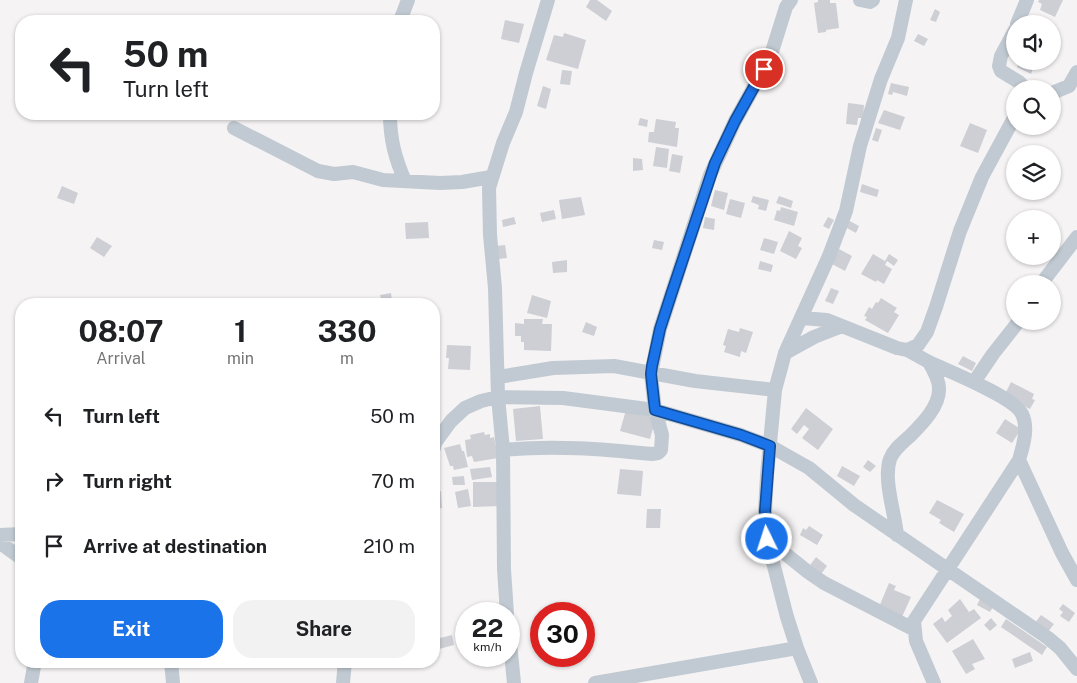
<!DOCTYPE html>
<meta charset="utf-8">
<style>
body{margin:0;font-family:"Public Sans",sans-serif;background:#f2f2f2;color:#202124;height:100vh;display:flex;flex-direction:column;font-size:19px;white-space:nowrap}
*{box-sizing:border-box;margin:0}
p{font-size:16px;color:#757577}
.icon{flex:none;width:28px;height:28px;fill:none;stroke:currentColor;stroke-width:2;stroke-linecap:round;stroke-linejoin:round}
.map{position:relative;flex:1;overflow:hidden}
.drawer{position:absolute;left:15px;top:298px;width:425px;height:370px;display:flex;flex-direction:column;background:#fff;border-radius:20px;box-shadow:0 1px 4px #0004}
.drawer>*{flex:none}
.guide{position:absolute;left:15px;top:15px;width:425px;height:105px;border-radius:20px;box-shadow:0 1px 4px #0004;background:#fff;color:#202124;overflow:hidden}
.controls{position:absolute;left:1006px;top:15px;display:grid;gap:10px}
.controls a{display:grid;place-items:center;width:55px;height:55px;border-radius:50%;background:#fff;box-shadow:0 1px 4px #0004;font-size:25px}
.speed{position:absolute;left:455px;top:602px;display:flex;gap:10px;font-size:25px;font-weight:700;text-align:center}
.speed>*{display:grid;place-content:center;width:65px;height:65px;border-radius:50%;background:#fff;box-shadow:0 1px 4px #0004;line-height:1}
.speed small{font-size:12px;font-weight:400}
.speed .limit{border:8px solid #d22;background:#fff;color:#111}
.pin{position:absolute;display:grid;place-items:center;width:42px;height:42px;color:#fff;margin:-21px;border:2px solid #fff;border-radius:50%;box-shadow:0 1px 5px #0007}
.me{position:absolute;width:55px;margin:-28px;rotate:356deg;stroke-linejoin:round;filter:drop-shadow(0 0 4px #0008)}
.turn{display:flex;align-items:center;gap:18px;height:105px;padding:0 25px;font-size:22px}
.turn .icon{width:65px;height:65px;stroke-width:2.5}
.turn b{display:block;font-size:35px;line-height:42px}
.eta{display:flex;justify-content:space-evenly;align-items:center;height:85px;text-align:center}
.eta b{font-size:30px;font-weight:700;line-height:35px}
.cta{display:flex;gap:10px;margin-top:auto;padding:10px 25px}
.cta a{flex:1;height:58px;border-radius:20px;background:#1a73e8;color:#fff;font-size:20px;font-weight:700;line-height:58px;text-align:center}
.cta a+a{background:#f2f2f2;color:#202124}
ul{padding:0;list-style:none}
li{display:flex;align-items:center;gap:15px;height:65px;padding:0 25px}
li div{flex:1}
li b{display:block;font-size:19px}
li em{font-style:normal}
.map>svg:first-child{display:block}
.building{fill:#cdcfd5}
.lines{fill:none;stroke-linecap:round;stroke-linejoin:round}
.minor{stroke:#c1cad2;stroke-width:14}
.route-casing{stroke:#114b97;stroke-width:12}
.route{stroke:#1a73e8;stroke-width:9}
</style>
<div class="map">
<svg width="1077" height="683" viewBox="0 0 1077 683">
<rect width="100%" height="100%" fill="#f5f3f3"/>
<!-- building -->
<path class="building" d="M590,0H597L612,11L606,21L586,7Z
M818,0H830V3H836L839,28L826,30V32L818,33L814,3L818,2Z
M1039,0H1063L1055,17L1040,10L1042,4L1038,2Z
M935,9L940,12L936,22L930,20Z
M505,20L524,24L519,43L501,39Z
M564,33L586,40L578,69L546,60L554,35L563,37Z
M918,34L928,39L924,46L914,41Z
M1020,61H1027L1034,66L1031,74L1017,67Z
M562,70L572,71L570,85L560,84Z
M891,83L909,87L907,96L893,92L892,95L888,94Z
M543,86L551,89L546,109L537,106Z
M848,103L864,105L863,118H858L857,125L846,124Z
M884,110L905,117L900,130L878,123Z
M640,118L648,120L647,127L638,125Z
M656,119L676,122L675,128H679L677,147L648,142L649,132H654Z
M970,123L987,130L978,153L960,146Z
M876,128L882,130L878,142L872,140Z
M656,147L669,149L667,168L653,166Z
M672,154L683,156L680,173L669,171Z
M633,158L642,159L643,170L633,171Z
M862,184L879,190L877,197L860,192Z
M62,186L78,193L74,204L57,198Z
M715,190L728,193L724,210L711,206Z
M753,196L769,200L766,211L758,209L759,205L751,202Z
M779,196L793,201L791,208L776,203Z
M581,197L585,215L562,219L559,200Z
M730,199L745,203L741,218L726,214Z
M781,207L798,212L794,226L774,220L777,210L780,211Z
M554,210L556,219L542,222L540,213Z
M514,217L516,224L503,227L502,220Z
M705,217L715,219L714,230L703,228Z
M828,217L834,220L829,229L823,226Z
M848,220L859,226L856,233L845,227Z
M428,222L429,238L406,239L405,223Z
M789,231L802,238L798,246L802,248L796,259L780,251Z
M97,237L112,246L104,257L90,248Z
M764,238L778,242L774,254L760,250Z
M654,240L664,242L662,250L652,248Z
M505,245L507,258L498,259L495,246Z
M839,249L852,256L845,271L832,264Z
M873,254L885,261L889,254L898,260L894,266L887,261L885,265L892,269L884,284L877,280L876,282L861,274Z
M567,260V272L553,273L552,262Z
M760,261L773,265L771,272L758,269Z
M831,288L839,291L833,304L825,301Z
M391,293L392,301L382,303L380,295Z
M532,295L551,301L547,318L527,313Z
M881,298L897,308L894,312L899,315L888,333L865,320L867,317L864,316L869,307L872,309L876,302L878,303Z
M524,319H543L542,324H552L551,351L524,350V342H521V336H515V323L524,324Z
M586,322L597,327L594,336L582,332Z
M740,328L753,332L746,353L741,351L740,357L724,352L726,346L723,345L728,329L739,332Z
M447,345L471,346L470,370L448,369L449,358H446Z
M963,356L976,363L972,371L958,364Z
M1011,382L1034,394L1032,399L1035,400L1030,409L1012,400L1005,394Z
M540,406L543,439L516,441L513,409Z
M806,408L833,429L818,450L802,438L809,429L804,425L797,434L791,429Z
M626,410L656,418L650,439L620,431Z
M1005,419L1021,429L1012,443L996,433Z
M484,432L485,435L490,434V438L494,437L498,458L474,462L472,456L467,457L465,440L471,439L470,435Z
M460,444L462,451H464L468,467L454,470L453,466H450L444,448Z
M868,460L876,466L870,472L863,467Z
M842,466L860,476L854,486L837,476Z
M490,467L492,477L472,480L470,469Z
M620,469L643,471L641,496L617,494Z
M464,476L465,485H453L452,477Z
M473,482H500V506L473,507Z
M468,489L471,506L458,508L455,492Z
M441,491L442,508L434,509V492Z
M937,500L964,514L954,532L939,523L941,520L929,513Z
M647,509H661L660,528H646Z
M809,526L823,535L817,545L800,535L803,528L806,530Z
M816,557L827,566L819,577L808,568Z
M889,583L896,586L894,590L911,597L902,617L879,607Z
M960,599L969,612L974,609L981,618L947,643L933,624L942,617L945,622L952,616L948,610Z
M980,599L993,607L990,612L977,605Z
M1063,604L1075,613L1069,622L1060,616L1063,612L1059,609Z
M1041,615L1054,624L1047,633L1034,624Z
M991,618L997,625L990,631L984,625Z
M1006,619L1047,647L1042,655L1001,627Z
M452,635L454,645L439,649L436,639Z
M973,639L985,659L972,664L975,669L966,674L952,651Z
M1030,652L1033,661L1015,668L1012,659Z"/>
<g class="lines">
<!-- minor -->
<path class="minor" d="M860,0L870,2L873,0
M400,21L408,0
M1017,24L1027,0
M1015,30L1001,56L999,66L1001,71L1019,82L1026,89
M1052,93L1069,86L1077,72
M390,114C390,139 395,158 405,181
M234,128L318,171L334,174L353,172L383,180L440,183L462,182L491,177
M1041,284L1077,237
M802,318L827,320L897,348L907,350L918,345L927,332L936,307L960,231L982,177L1015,116
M907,350C915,354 923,359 931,363C950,372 1014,397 1022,414C1029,428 1023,446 1019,460L914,621L916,641L934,683
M785,353L814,337L842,326
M498,377L553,368L614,366L695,381L775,390
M974,382L993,354L1019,321
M434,448L435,443L451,421L465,408L481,401L498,397L563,398L655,410L741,435L770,446L809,468L854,505L1048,638L1060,648L1077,669
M503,450C553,445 602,449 652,454L658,453L661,450L662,435L655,410L651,374L660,329L710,175L735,121L770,58L786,7L791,0
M1019,460L1062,553L1077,580
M0,535L21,534
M897,535C895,513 883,480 890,459C894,449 902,443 910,436C922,424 940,406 939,388C939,379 933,370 929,362
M767,539L808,572L824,583L915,630
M0,543L21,558
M507,614L504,569L503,450L498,397L495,288L490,235L489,188L503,143L516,112L526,73L548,0
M509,633L514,683
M171,661L173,683
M31,683L35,661
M343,683L345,661
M595,683L797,648
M811,683L797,648L787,617L767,539L765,511L767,475L775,390L785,353L829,256L846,211L860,146L881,79L898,38L906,0"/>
</g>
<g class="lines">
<defs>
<path id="route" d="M764,69L735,121L715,163L671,295L660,329L652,366L651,374L655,410L741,435L770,446L765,511L767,539"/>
</defs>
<!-- route casing -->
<use href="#route" class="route-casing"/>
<!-- route -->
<use href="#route" class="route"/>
</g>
</svg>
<div class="controls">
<a><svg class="icon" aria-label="sound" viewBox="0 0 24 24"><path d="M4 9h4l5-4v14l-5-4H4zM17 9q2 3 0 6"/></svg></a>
<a><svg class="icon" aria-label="search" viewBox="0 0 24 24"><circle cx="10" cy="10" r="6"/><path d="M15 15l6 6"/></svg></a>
<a><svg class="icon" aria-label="layers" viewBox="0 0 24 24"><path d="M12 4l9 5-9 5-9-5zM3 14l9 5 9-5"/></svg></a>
<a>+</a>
<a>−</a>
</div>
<div class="speed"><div>22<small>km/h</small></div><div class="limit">30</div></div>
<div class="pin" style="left:764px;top:69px;background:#d93025"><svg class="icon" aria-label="arrive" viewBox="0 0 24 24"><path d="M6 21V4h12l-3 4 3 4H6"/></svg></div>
<svg class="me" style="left:767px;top:539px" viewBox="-20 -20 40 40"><circle r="17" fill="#1a73e8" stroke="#fff" stroke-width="3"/><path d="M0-11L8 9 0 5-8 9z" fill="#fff"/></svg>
<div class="guide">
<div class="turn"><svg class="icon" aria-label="left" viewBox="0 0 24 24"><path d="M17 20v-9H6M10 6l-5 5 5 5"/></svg><div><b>50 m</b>Turn left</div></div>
</div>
<section class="drawer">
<div class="eta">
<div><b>08:07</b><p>Arrival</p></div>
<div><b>1</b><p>min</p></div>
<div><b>330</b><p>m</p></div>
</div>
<ul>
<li><svg class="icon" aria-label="left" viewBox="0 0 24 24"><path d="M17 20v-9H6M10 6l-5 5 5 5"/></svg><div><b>Turn left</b></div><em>50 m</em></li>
<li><svg class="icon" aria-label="right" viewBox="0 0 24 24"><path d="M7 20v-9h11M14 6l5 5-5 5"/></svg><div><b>Turn right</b></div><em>70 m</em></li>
<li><svg class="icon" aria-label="arrive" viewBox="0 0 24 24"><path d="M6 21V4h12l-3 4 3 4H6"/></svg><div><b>Arrive at destination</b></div><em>210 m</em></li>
</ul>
<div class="cta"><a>Exit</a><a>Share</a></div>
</section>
</div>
